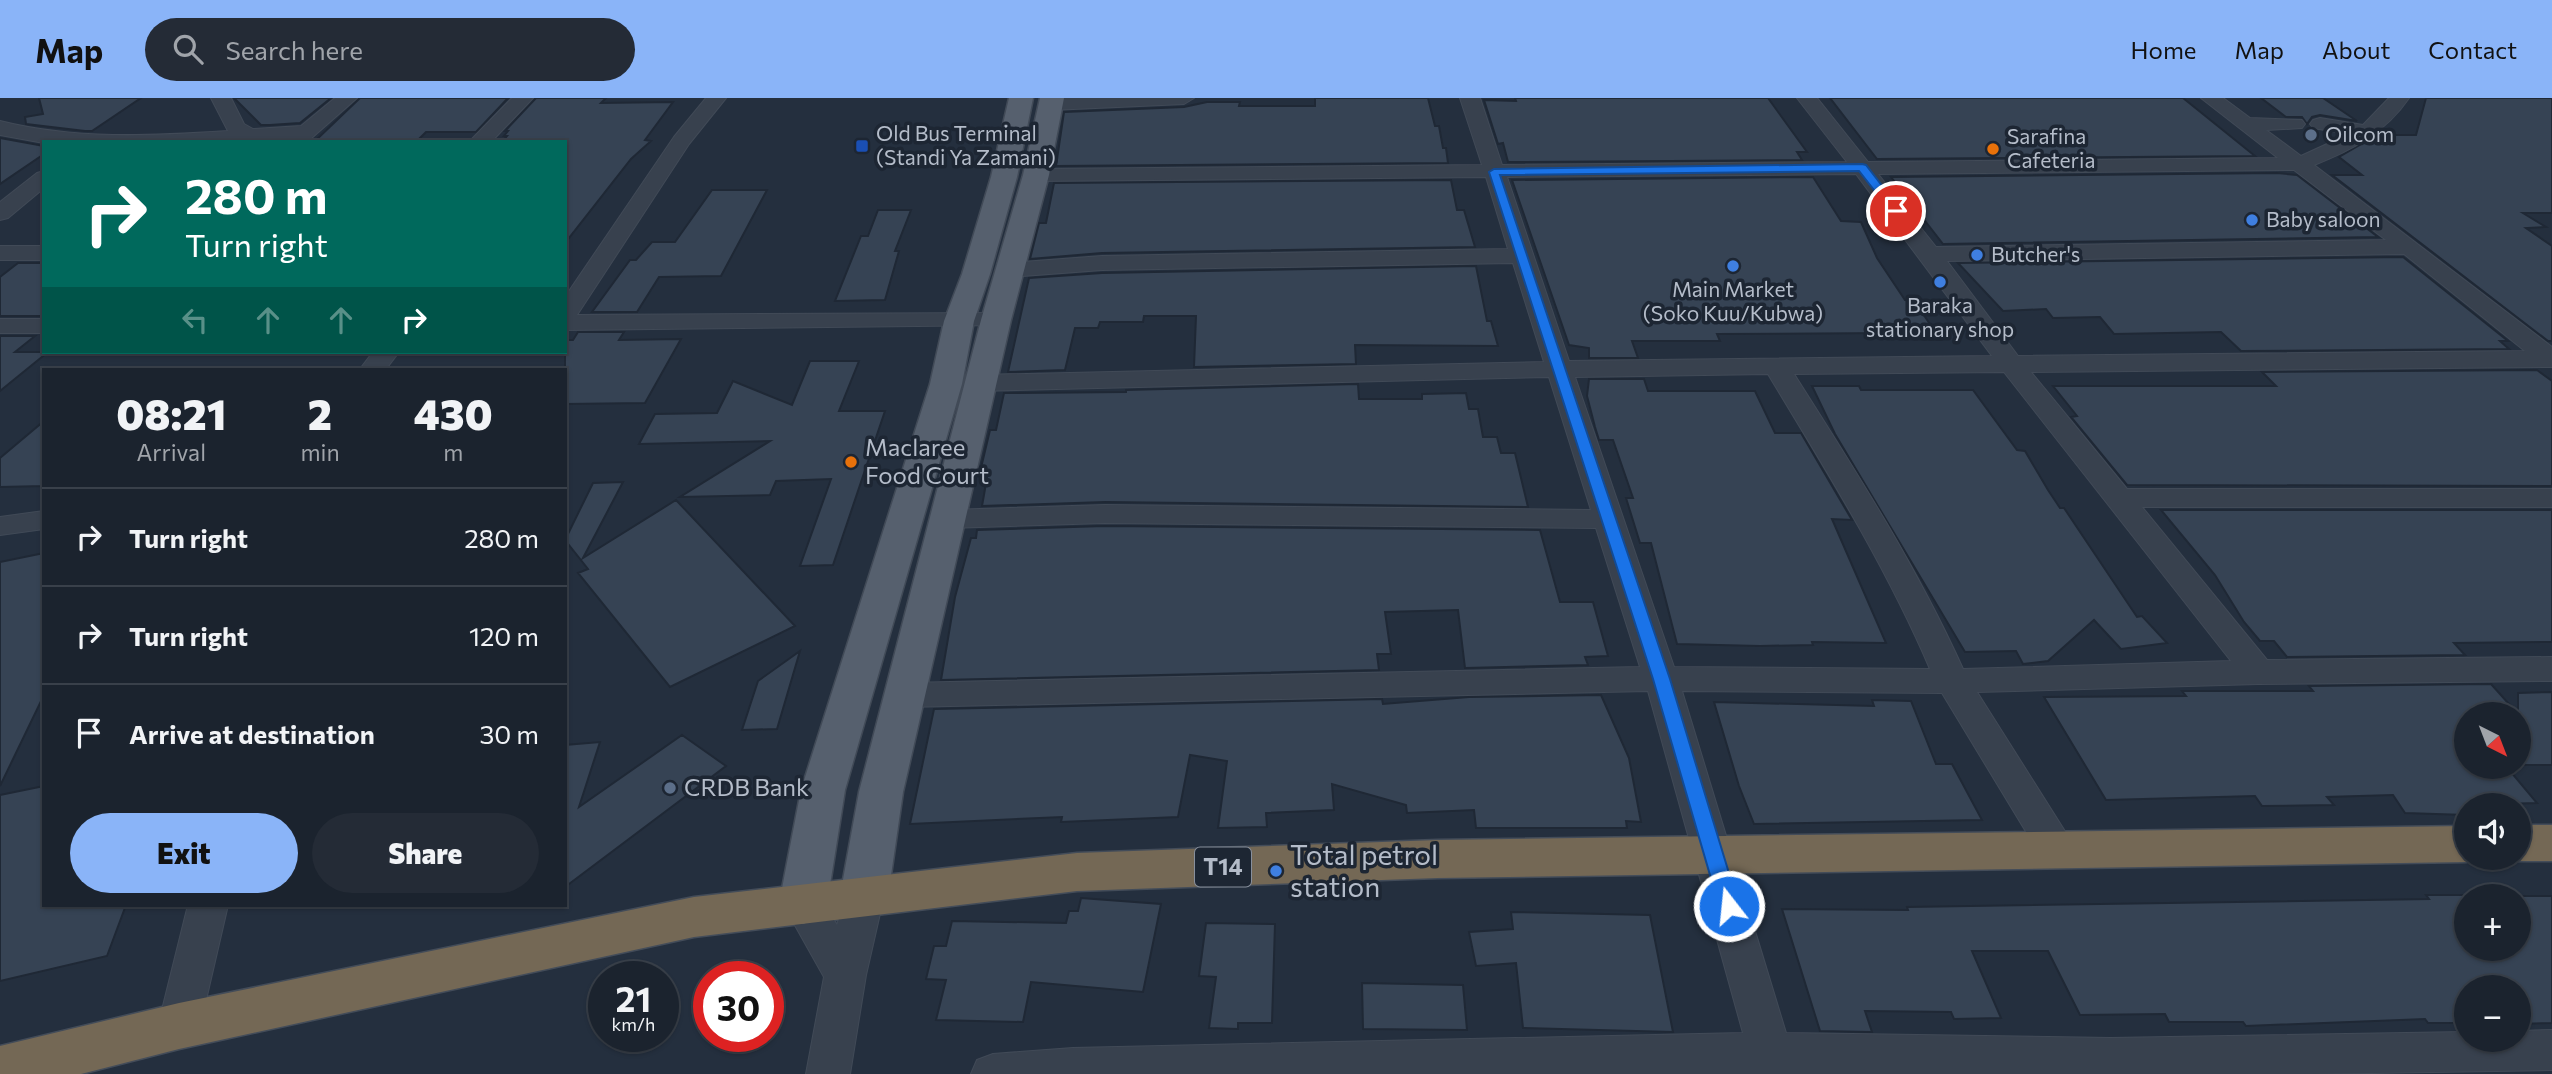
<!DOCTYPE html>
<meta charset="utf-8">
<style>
body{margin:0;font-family:Commissioner,sans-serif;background:#242b36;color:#f1f3f6;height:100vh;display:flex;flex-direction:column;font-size:26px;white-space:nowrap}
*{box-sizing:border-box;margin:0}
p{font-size:23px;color:#a0a4aa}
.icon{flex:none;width:38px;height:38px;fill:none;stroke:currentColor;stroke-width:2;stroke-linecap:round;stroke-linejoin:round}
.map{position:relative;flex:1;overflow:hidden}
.drawer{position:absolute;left:42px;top:270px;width:525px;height:539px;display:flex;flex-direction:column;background:#1b232e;border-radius:0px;box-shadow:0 2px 5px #0004,0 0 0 2px #39404a}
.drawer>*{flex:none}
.banner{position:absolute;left:42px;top:42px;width:525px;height:214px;border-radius:0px;box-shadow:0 2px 5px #0004,0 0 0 2px #39404a;background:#00695c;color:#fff;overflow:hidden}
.needle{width:46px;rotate:138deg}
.controls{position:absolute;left:2454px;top:604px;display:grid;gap:14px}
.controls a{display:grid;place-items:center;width:77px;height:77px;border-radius:50%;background:#1b232e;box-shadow:0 2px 5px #0004,0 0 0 2px #39404a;font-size:35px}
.speed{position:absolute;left:588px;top:863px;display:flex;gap:14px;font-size:35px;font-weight:700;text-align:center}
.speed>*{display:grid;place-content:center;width:91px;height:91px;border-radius:50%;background:#1b232e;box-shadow:0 2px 5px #0004,0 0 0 2px #39404a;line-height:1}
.speed small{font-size:18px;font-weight:400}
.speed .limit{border:10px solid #d22;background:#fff;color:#111}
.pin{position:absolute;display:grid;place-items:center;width:60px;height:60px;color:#fff;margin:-30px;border:4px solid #fff;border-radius:50%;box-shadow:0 2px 7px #0007}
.me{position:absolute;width:77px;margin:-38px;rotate:344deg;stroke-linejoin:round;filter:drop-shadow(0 0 5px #0008)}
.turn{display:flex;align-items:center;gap:24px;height:147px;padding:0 28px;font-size:32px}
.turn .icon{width:91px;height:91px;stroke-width:2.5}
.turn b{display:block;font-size:49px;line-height:60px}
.lanes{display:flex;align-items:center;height:66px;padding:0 28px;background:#0003;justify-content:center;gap:35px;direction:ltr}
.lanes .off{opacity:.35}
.eta{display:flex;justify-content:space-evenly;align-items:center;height:119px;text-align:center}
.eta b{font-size:42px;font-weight:800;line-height:49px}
.primary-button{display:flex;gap:14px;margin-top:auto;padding:14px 28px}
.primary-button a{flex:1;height:80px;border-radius:42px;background:#8ab4f8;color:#111;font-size:28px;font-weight:800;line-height:80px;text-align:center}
.primary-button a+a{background:#242b36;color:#f1f3f6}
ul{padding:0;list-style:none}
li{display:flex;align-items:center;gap:21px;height:98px;padding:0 28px;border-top:2px solid #39404a}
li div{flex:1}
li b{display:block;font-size:26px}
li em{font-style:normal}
header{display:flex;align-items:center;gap:42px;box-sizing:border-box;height:98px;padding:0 35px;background:#8ab4f8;color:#111}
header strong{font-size:33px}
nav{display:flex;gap:38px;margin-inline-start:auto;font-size:24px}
.search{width:490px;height:63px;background:#242b36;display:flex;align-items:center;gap:18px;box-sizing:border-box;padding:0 24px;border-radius:38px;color:#a0a4aa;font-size:26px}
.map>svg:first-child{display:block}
.building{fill:#364354;stroke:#1f2835;stroke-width:2}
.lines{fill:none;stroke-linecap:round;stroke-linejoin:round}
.minor-casing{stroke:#414a57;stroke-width:2}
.major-casing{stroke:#414a57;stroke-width:3}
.highway-casing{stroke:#434c59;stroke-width:3}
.minor{fill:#38414e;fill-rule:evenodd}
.major{fill:#56606e;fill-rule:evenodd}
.highway{fill:#746855;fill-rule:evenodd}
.route{fill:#1a73e8;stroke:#114b97;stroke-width:2}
.service-dot{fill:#5c6f8a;stroke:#1d2633;stroke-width:2.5}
.transit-dot{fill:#1a4fb4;stroke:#1d2633;stroke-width:2.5}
.food-dot{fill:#e8710a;stroke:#1d2633;stroke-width:2.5}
.shop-dot{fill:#3f7fe0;stroke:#1d2633;stroke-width:2.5}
.labels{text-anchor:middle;stroke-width:7;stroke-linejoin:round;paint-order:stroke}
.far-poi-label{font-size:21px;fill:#b4bcc9;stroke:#1d2633;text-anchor:start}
.shield{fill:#1d2633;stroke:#878f9c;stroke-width:2}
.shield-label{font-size:23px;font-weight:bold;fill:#b4bcc9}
.poi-label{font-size:24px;fill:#b4bcc9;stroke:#1d2633;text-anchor:start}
.near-poi-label{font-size:28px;fill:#b4bcc9;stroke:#1d2633;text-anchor:start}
</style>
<header>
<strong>Map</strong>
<div class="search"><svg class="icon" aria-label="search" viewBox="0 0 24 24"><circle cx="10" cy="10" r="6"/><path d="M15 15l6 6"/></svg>Search here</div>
<nav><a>Home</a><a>Map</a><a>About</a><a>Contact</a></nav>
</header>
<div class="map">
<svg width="2552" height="976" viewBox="0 0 2552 976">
<rect width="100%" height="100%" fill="#242f3e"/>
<!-- building -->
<path class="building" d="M39,0H141L92,33H85L26,26L25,19L43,16Z
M234,0H331L300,25L270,27H261Z
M360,0H508L476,34H426L419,41H403L400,44H314Z
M536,0H606L601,5L673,4L645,42L651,43L631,61L565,145V44H502L507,38H504L508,33H505Z
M1315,0H1428L1435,28H1439L1443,50H1446L1448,65L1056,68L1064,14L1184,9L1207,4H1240L1239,8H1315Z
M1515,0H1768L1807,54H1797L1802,62L1508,64L1503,45L1498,46L1484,2L1516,3Z
M1830,0H2183L2255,58L1877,61Z
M2261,0H2323L2357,23L2320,17L2312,19L2307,26L2302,19H2286Z
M2426,0H2552V115H2523L2546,129L2526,130L2552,148V243H2548L2332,77H2362L2339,59L2377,37H2416Z
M0,40L44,48V56L0,86Z
M2277,75L2297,77L2378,139L1943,146L1891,79Z
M1813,79L1841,123L1861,124L1877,160L1905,202L1914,203L1941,242L1896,241L1894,235L1717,236L1720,243H1632L1638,260H1589V250L1569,247L1512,82Z
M1451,82L1457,112H1464L1475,149L1102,155L1030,161L1039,125H1046L1054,85Z
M712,92H767L721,178L659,179L637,214H592L630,162H636L652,144H675Z
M878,112H911L895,153H899L885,202L835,203L861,138H868Z
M2403,159L2508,243H2500L2509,251L2241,253L2221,234L2114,236L2100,219L2053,220L2046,211L2003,213L1958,165Z
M18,165H44V218H0V179Z
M1476,168L1487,223H1491L1498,248L1355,247L1356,266L1194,269L1196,218H1144L1143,224H1100L1098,230H1075L1065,272L1008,274L1029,180L1102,175Z
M578,234H624L619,242L681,241L645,305L565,306V242H573Z
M0,238H35L15,254H48L0,293Z
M810,263H859L839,313H885L833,467L800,468L831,381L776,383L770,397L680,399L770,343L639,346L655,316L717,315L733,283L792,307Z
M2537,272L2552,283V388L2127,387L2071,319L2077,318L2053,288H2276L2262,274Z
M1589,281H1644L1648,293H1755L1775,335H1801L1852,422L1832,421L1886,545L1812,544L1813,547L1760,548L1677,546L1651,445H1640L1626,400H1633L1613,342H1599L1595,329L1587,298Z
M1358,286L1359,301H1422V296L1466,295L1469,311H1478L1483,339H1497L1501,355H1515L1528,409L1105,404L982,408L988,374H980L990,332H996L1004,295L1126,294V292Z
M1812,288H1859L1861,292H1973L2017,352L2025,353L2048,392L2060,410H2064L2137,519L2142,518L2167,545L2121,551L2094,522L2048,563L2023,566L2016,553L1965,554L1835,336Z
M44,323V388L0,389V360Z
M623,384L583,460L676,402L795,528L670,589L578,475L588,471L565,442L593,385Z
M2161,412H2552V544L2454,545L2465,557L2287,559L2274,543H2260L2244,524L2215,477Z
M1105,428L1540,432L1560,504H1593L1608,558L1585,559L1588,567L1465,570L1458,512L1385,514L1391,556H1377L1379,572L941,582L955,499L971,440H976L977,432Z
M44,455V597L0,688V464Z
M800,553L777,631L742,632L758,583Z
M2491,586L2518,616H2466V668H2506L2537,705L2466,707V717L2405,715L2393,697L2327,699L2334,707L2262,708L2255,698L2106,702L2044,599L2186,598L2182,593H2313L2309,588Z
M2552,594V667H2518V595Z
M1601,597L1629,660L1641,724L1626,723L1627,730H1476L1474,712L1407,715L1406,707L1332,686L1334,712L1266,715L1267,729L1218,730L1227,663L1190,657L1178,719L1061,724L1062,719L910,726L934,611L1382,601L1383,606L1469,599Z
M1872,602L1911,603L1936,666H1952L1982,722L1754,726L1739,688L1714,604L1874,608Z
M682,637L726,668L565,789V647L600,644L579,709Z
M44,688V807H126L107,858L0,883V697Z
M2426,797H2466V850H2518V798H2552V925L2518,926V889H2466V925H2428L2425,921L2246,928L2243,924H2169L2165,916L2080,917L2048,853H1972L2001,920L1954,921L1951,914L1865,913L1872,934L1820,933L1782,811L1908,812L1907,809L2429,801Z
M1081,800L1161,806L1143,894L1031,884L1023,924L936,922L946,882L926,881L934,848H946L952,823L1066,825L1069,813H1078Z
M1511,814L1650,817L1673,934L1523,930L1516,865L1476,868L1469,834L1513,831Z
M1206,825L1275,826L1272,925H1238V931L1209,930L1216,879L1199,878Z
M1362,885L1463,887L1467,932L1363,931Z"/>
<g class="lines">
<defs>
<path id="minor" d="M211,0H231L244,26L253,31L301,28L335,0H357L307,44H284L286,41L44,45L0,37V23C76,42 150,38 228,33Z
M512,0H533L491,44H469Z
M706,0H726L689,46L577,217L996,215L1005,217L1008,222L1005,227L565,232V199L674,39Z
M1056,0H1194L1184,6L1051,12L1041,6L1044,2Z
M1460,0H1480L1502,67L1847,64L1797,0H1817L1868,64L2278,60L2201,0H2223L2250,20L2302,22L2305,26L2302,30L2266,32L2301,58L2349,36L2313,30L2310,26L2313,22L2320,20L2363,27L2389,0H2409C2385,35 2352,52 2314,67L2552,249V269L2031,274L2127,391H2552V409H2142L2267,562L2552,559V583L2258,586L1977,594L2078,754L2073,765L2059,769L2045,765L1942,595L1682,593L1786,935L2111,940L2466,934V942H2518V933L2552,932V972L2313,976H971L977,962L993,956L1073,950L1743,935L1648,593L906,609L894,606L889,597L894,588L906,585L1640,569L1596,430L1105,425L949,430L938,428L934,421L938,414L949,412L1105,407L1591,412L1549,279L980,293L971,291L967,285L971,279L980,277L1544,264L1513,165L1102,172L1010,179L1002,177L998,172L1002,167L1010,165L1102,158L1508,151L1486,79L1036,83L1029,81L1025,77L1029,73L1036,71L1482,67ZM2294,72L2386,142L1936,149L1878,76ZM1856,76L1992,258L1569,263L1507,79ZM2404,156L2525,253L2018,258L1947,163ZM2004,274L2231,563L1963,571C1916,467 1855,372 1794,276ZM1768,276C1826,372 1886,468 1930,571L1674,569L1575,279Z
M44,73V90L8,120L0,122V104L37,75Z
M0,148H44V162H0Z
M0,221H44V235H0Z
M373,254H399L386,271H360Z
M44,413V431L0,437V419Z
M864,782L878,787L884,798L866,877L850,976H806L824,879L783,806L789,794C819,784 823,805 837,827L850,787Z
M188,807H228L200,928L194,941L179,947L164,941L158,928Z"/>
<path id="major" d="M1009,0H1033L1017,79L990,176L974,223L962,286L845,692L827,806L820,820L803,826L786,820L779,806L801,692L930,286L944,223L962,176L991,79Z
M1040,0H1064L1049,77L1011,222L903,694L888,798L881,812L864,818L847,812L840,798L859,694L981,222L1023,77Z"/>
<path id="highway" d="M2518,727H2552V763H2518L2506,760H2518Z
M2466,728V760H2481L2466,764L1438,780L1077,793L694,839L179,951L81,976H0V948L179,905L694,799L1077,755L1438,742Z"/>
</defs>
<!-- minor casing -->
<use href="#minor" class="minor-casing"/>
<!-- major casing -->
<use href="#major" class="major-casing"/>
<!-- highway casing -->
<use href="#highway" class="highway-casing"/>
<!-- minor -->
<use href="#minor" class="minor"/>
<!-- major -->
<use href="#major" class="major"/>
<!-- highway -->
<use href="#highway" class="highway"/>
</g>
<!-- route -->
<path class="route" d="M1862,66L1866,67L1900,111V115H1892L1859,73L1500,77L1670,581L1739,808L1736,813L1729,816L1722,813L1719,808L1653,581L1489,74L1494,71Z"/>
<!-- markers -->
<g class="service-dot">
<circle cx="2311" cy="37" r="7"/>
<circle cx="670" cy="690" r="7"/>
</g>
<rect class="transit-dot" x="855" y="41" width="14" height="14" rx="3.5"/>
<g class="food-dot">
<circle cx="1993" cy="51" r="7"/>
<circle cx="851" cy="364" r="7"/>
</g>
<g class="shop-dot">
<circle cx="2252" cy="122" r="7"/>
<circle cx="1977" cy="157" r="7"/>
<circle cx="1733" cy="168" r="7"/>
<circle cx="1940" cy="184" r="7"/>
<circle cx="1276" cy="773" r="7"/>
</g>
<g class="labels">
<!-- far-poi labels -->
<g class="far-poi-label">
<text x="876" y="43">Old Bus Terminal<tspan x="876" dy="24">(Standi Ya Zamani)</tspan></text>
<text x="2325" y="44">Oilcom</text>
<text x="2007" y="46">Sarafina<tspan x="2007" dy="24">Cafeteria</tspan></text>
<text x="2266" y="129">Baby saloon</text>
<text x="1991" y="164">Butcher's</text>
<text x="1733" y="199" text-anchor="middle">Main Market<tspan x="1733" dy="24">(Soko Kuu/Kubwa)</tspan></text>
<text x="1940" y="215" text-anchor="middle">Baraka<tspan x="1940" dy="24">stationary shop</tspan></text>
</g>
<!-- shield labels -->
<rect class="shield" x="1195" y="749.5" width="56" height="39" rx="5"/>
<g class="shield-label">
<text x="1223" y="777">T14</text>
</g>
<!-- poi labels -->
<g class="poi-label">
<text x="865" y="358">Maclaree<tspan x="865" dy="28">Food Court</tspan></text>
<text x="684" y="698">CRDB Bank</text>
</g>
<!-- near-poi labels -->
<g class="near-poi-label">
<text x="1290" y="767">Total petrol<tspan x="1290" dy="32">station</tspan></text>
</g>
</g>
</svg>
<div class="controls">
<a><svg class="needle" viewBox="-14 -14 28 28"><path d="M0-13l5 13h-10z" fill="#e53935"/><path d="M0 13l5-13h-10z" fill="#a0a4aa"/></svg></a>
<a><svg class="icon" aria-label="sound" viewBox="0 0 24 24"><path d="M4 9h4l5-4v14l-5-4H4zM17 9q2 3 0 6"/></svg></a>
<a>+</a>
<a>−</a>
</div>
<div class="speed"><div>21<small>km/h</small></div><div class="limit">30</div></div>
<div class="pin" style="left:1896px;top:113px;background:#d93025"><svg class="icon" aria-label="arrive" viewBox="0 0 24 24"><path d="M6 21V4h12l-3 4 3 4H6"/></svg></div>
<svg class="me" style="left:1729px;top:808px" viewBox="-20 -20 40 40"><circle r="17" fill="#1a73e8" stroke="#fff" stroke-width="3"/><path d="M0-11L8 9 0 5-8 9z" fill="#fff"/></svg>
<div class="banner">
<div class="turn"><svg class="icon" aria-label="right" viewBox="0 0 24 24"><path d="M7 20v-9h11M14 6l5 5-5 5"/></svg><div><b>280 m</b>Turn right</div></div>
<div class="lanes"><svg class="icon off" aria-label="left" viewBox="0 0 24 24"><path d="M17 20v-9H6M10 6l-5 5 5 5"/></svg><svg class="icon off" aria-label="ahead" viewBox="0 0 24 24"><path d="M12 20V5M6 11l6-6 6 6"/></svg><svg class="icon off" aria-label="ahead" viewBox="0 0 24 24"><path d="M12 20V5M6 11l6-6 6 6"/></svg><svg class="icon" aria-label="right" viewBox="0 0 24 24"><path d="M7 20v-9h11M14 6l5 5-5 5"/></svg></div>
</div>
<section class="drawer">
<div class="eta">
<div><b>08:21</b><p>Arrival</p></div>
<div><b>2</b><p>min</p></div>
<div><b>430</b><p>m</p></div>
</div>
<ul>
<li><svg class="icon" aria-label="right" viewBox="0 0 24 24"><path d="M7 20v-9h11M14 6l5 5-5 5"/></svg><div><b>Turn right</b></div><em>280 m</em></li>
<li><svg class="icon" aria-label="right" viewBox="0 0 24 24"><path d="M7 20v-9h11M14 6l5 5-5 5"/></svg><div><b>Turn right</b></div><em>120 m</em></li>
<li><svg class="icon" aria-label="arrive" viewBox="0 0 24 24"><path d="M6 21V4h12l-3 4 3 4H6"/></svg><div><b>Arrive at destination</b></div><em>30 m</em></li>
</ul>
<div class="primary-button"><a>Exit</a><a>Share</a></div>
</section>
</div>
